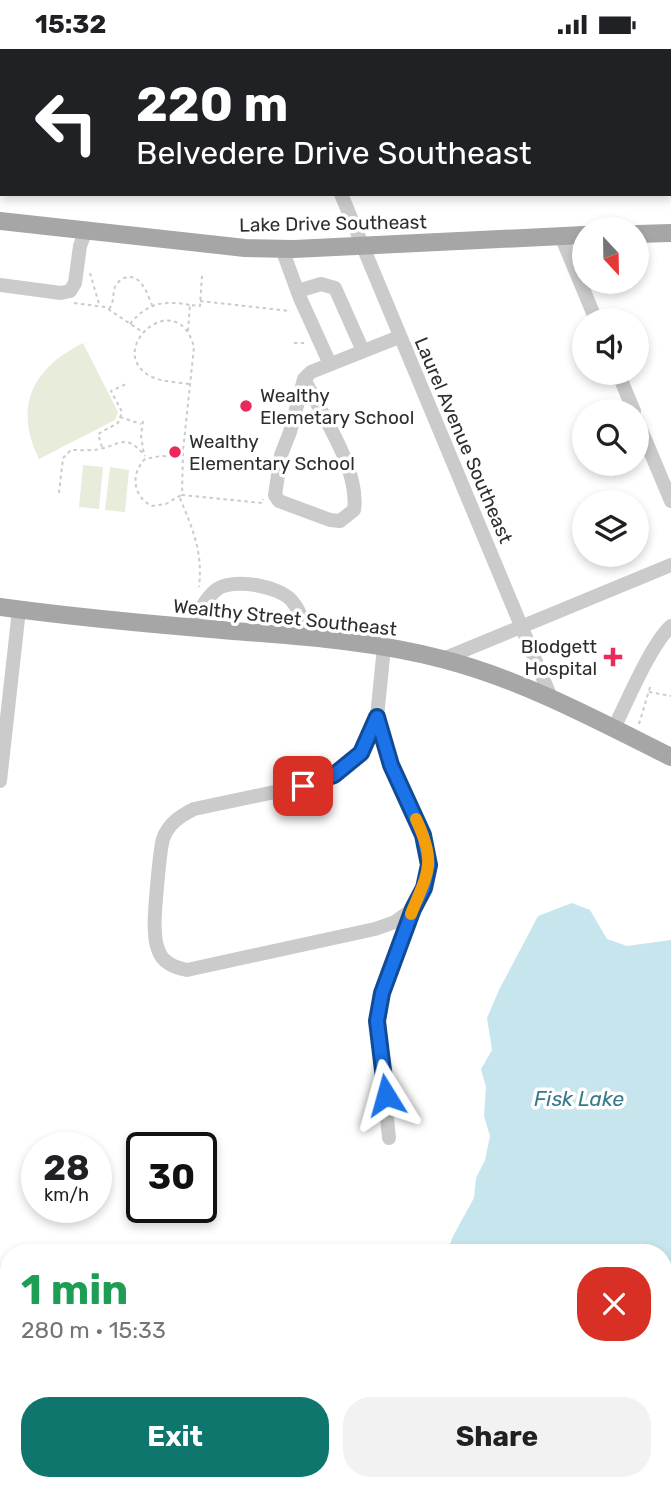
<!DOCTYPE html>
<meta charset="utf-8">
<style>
body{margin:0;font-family:Rubik,sans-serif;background:#f2f2f2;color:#202124;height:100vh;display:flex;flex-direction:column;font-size:26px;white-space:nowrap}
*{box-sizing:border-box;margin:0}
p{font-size:23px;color:#757577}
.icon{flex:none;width:38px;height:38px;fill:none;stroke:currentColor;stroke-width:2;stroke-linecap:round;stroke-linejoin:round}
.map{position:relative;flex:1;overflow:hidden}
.sheet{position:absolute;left:0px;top:1195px;width:672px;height:247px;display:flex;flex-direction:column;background:#fff;border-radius:28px 28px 0 0;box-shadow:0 4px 10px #0003}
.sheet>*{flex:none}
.guide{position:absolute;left:0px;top:0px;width:672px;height:147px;box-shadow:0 4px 10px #0003;background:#202124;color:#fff;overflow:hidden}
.needle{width:46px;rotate:158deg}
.fabs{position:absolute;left:572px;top:168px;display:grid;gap:14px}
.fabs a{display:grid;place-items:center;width:77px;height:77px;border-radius:50%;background:#fff;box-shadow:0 4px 10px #0003;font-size:35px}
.speed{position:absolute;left:21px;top:1083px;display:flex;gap:14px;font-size:35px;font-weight:700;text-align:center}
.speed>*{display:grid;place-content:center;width:91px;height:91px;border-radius:50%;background:#fff;box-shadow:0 4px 10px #0003;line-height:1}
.speed small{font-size:18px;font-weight:400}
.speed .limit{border:4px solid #111;border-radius:10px;background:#fff;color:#111}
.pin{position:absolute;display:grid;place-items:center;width:60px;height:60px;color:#fff;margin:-30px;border-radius:14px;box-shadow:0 4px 10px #0006}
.me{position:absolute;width:77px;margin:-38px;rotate:352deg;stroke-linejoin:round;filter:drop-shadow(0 0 5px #0008)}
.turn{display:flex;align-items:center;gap:24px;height:147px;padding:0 21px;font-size:32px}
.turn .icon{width:91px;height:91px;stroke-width:2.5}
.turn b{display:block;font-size:49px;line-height:60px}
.round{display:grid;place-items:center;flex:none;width:74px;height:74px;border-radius:28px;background:#f2f2f2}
.summary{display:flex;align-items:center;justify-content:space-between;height:119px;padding:0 21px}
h1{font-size:42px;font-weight:700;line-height:52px;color:#1e9e55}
.cta{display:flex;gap:14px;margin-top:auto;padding:14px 21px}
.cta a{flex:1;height:80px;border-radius:28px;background:#0f766e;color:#fff;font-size:28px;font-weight:700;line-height:80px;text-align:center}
.cta a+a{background:#f2f2f2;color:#202124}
.status{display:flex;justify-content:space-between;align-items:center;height:49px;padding:0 35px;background:#fff;direction:ltr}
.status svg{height:19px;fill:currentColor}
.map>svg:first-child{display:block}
.green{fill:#e7ecdb}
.water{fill:#c6e5ec}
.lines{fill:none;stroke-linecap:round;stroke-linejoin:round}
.path{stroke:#cbcbcb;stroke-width:2;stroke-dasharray:3.5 3.5;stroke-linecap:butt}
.minor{stroke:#cbcbcb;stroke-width:14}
.major{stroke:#a6a6a6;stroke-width:18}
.route-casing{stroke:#114b97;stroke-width:18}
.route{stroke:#1a73e8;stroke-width:12}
.slow{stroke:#f59e0b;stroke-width:12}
.poi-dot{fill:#eb2a5b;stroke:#fff;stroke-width:2.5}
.labels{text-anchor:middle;stroke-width:7;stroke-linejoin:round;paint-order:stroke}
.street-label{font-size:19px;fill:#2e2e2e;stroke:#fff}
.poi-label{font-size:19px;fill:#2e2e2e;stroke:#fff;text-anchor:start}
.water-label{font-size:21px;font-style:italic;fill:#377a8c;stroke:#fff}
</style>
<div class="status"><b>15:32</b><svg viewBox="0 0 49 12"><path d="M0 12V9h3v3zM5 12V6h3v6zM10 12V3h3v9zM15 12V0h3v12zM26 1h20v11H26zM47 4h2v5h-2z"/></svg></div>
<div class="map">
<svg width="671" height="1441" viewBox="0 0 671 1441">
<rect width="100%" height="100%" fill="#fff"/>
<!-- green -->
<path class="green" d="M83,294L118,363L115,371L39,410C13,357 33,319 83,294Z
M83,416L103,418L99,460L79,458Z
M110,418L129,421L125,463L105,461Z"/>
<!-- water -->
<path class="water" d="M572,854L590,861L607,890L627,897L671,891V1441H366L368,1433H663V1204H447L453,1187L474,1149L476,1129L485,1111L490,1087L484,1067L486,1038L481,1020L492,1001L487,969L499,941L538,867Z"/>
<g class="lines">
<!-- path -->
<path class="path" d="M90,224L99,255
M200,252L290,262
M74,254L105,258L141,282
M109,260C115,252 112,246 115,238C116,235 119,232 122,230C140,221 147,244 152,256
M130,275C147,254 164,251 190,256
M188,282L190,256L200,257L202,226
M294,294H304
M189,335C177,333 163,333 152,328C101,303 177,234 194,298L183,402L182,446L262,454L263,450
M120,368L141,375
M143,372L141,386L144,406
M102,398L98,385L118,374L122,363L111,342L128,334
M180,408L161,407L145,410C130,425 133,448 152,457L166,455L181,446
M59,444L63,409L71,401C80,401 90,402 100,400C121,395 126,384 145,407
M180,449C193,481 203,503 199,538
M649,643L671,647
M639,675L651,635"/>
<!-- minor -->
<path class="minor" d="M314,0L315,2
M638,0L639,2
M670,76L671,78
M341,145L552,651
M561,187L596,271
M282,200L300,249L330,315
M0,236L61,244L70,242L75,234L80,197L86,181
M298,242L321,235L335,239L363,302
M618,324L634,362
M304,330C322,366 360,421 354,461L340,472L330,471L279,452L275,446L281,406L290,383L304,330L311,323L399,288
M637,371L671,452
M194,578C198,564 204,551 216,541C232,528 280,537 292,552C301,563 304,575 307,587
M384,598L377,668L361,703L335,726L303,737L194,760C180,767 168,775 163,790C160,800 153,872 155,883C155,889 157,899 160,905C165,915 177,919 187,921L375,880L395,873L413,860
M443,610L671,516
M377,668L392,716L423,786L429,816L424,839L391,916L382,944L377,972L389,1089
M614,679C627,653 651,595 671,577
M0,732L19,561
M0,1277L9,1274"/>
<!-- major -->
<path class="major" d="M0,172L245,199L294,200L584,186
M637,185L671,184
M0,558C73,568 148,575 222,581C295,587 370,591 442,610C521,630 599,672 671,708"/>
</g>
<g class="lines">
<defs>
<path id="route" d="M303,737L334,726L361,704L377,668L391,716L423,786L429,816L424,839L413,860L382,944L377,972L386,1046"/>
</defs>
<!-- route casing -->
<use href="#route" class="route-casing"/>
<!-- route -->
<use href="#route" class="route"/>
<!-- slow -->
<path class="slow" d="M411,865C428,823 437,815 416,770"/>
</g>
<!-- markers -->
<g class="poi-dot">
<circle cx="246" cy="357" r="7"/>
<circle cx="175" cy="403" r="7"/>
<path d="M609.5 597.5h7v7h7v7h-7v7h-7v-7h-7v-7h7z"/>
</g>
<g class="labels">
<!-- street labels -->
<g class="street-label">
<text transform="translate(333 174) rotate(-1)" y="7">Lake Drive Southeast</text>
<text transform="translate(464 391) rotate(67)" y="7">Laurel Avenue Southeast</text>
<text transform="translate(285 568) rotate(6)" y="7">Wealthy Street Southeast</text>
</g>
<!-- poi labels -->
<g class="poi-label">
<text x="260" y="353">Wealthy<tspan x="260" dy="22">Elemetary School</tspan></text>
<text x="189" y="399">Wealthy<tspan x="189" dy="22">Elementary School</tspan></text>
<text x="597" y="604" text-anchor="end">Blodgett<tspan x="597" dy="22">Hospital</tspan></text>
</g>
<!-- water labels -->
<g class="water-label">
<text x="579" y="1057">Fisk Lake</text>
</g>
</g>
</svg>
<div class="fabs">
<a><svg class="needle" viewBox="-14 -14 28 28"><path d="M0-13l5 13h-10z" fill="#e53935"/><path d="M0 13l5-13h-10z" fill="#757577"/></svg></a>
<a><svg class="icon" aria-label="sound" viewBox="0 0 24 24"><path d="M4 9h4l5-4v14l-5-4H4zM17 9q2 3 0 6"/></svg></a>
<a><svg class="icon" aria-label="search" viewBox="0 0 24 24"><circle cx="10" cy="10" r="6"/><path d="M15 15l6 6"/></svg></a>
<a><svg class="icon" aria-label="layers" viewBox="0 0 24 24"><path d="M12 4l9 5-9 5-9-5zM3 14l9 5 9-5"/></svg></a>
</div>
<div class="speed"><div>28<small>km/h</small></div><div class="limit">30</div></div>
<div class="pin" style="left:303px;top:737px;background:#d93025"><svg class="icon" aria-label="arrive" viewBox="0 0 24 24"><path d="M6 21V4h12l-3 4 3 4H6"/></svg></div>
<svg class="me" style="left:386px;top:1046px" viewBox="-20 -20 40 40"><path d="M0-17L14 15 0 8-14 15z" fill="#1a73e8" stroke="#fff" stroke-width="4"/></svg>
<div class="guide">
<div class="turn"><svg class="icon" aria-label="left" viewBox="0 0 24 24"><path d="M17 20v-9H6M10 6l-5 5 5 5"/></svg><div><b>220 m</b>Belvedere Drive Southeast</div></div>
</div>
<section class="sheet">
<div class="summary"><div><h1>1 min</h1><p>280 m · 15:33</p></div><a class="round" style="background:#d93025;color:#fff"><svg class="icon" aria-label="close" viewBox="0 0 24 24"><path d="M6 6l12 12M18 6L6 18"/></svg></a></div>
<div class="cta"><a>Exit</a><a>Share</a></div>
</section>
</div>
